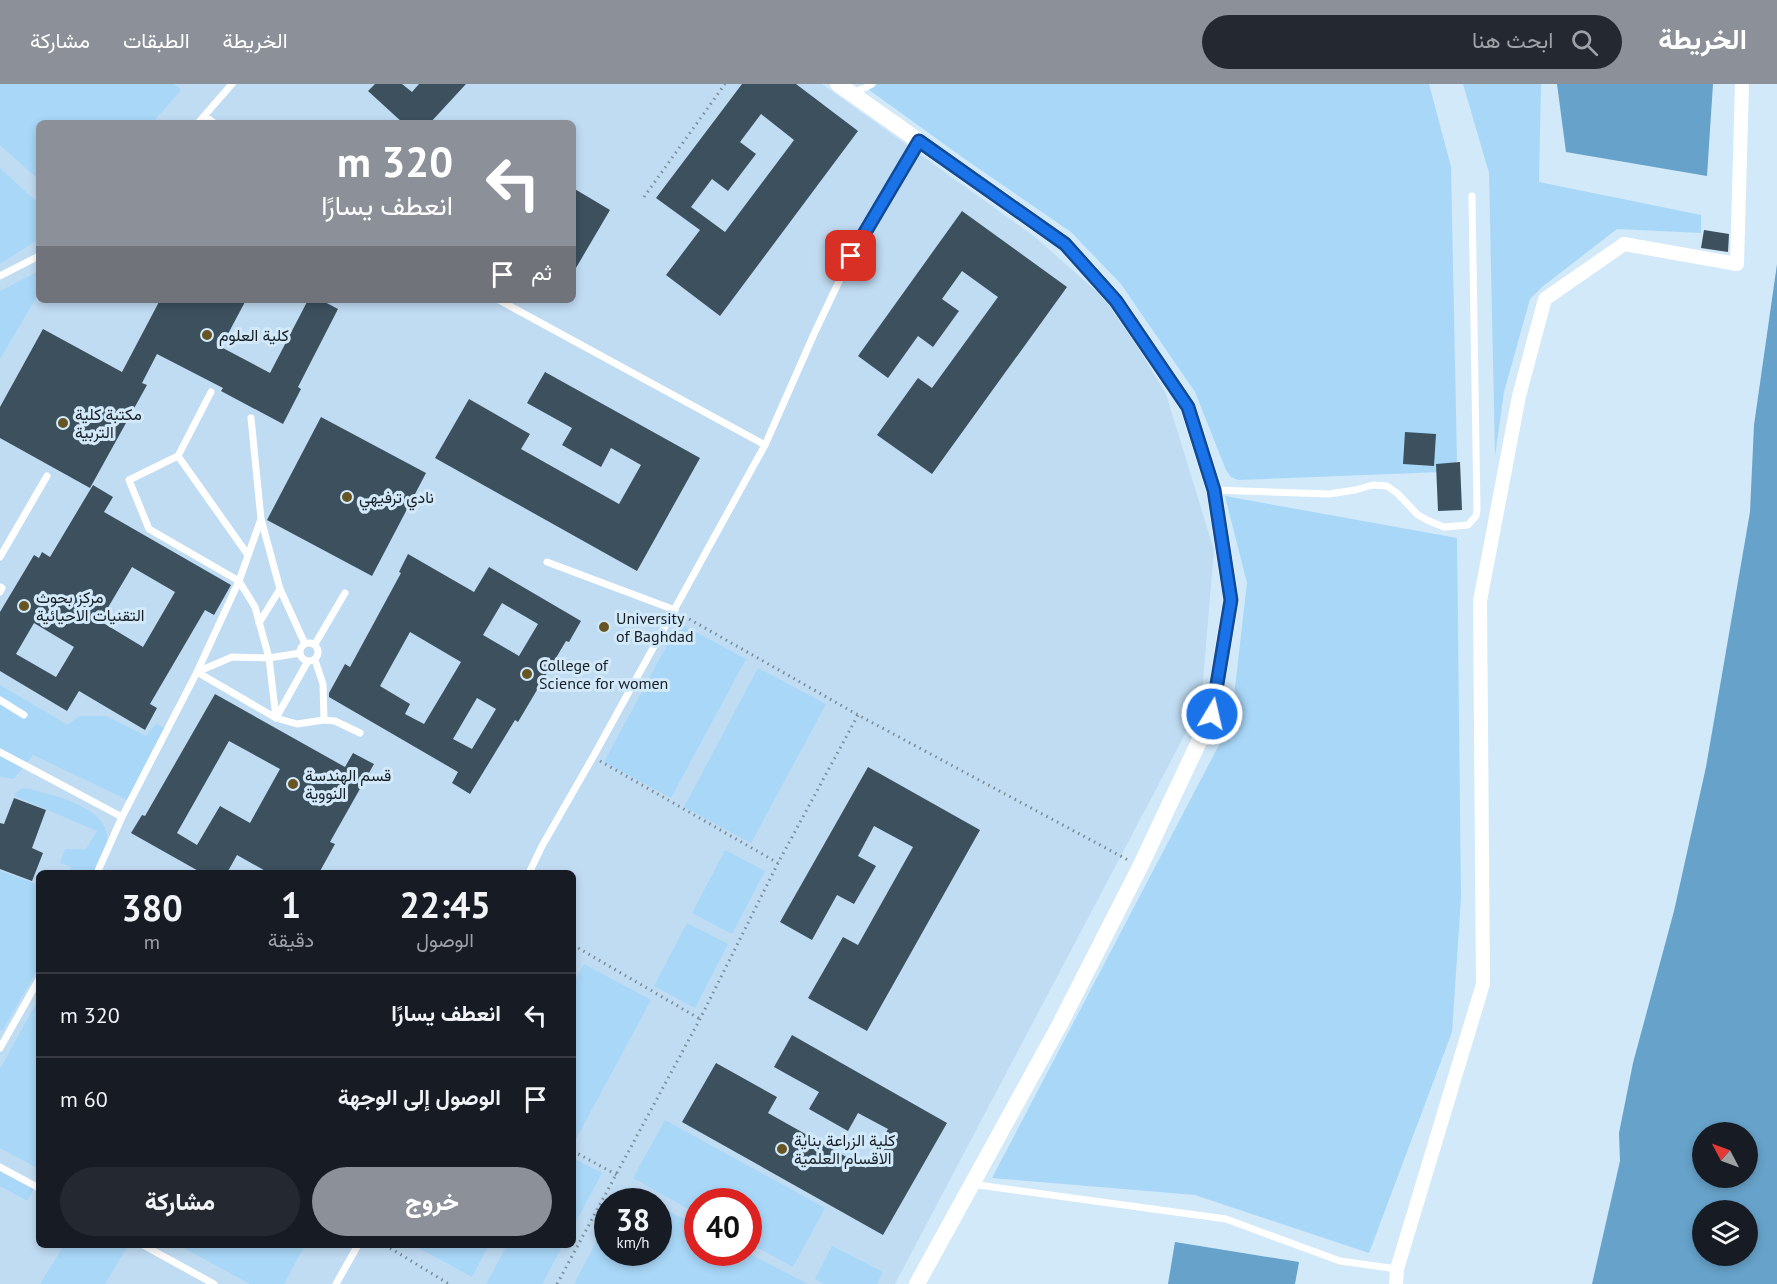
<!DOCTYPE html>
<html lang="ar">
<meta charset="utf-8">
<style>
body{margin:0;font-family:"PT Sans",Vazirmatn,sans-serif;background:#242831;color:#f1f3f6;direction:rtl;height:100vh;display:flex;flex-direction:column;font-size:22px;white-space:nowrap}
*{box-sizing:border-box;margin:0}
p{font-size:20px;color:#9ea1a6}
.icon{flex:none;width:33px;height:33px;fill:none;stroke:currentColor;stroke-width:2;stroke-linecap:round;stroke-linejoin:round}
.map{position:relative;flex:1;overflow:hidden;direction:ltr}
.details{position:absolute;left:36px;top:786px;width:540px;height:378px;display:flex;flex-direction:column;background:#171b24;border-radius:9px;box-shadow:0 3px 9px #0003;direction:rtl}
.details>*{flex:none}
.banner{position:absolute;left:36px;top:36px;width:540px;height:183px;border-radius:9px;box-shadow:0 3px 9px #0003;direction:rtl;background:#8c9099;color:#fff;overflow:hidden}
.needle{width:39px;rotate:311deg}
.controls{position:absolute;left:1692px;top:1038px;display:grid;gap:12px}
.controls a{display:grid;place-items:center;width:66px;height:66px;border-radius:50%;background:#171b24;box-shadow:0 3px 9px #0003;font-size:30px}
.speed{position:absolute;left:594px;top:1104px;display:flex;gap:12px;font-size:30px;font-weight:700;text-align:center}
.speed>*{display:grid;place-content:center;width:78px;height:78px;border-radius:50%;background:#171b24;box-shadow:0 3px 9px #0003;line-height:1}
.speed small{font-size:15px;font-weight:400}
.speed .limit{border:9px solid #d22;background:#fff;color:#111}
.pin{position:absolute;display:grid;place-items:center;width:51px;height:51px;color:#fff;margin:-26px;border-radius:12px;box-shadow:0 3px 9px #0006}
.me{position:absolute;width:66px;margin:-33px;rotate:9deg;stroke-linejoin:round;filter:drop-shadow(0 0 4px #0008)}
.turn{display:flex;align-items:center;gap:21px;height:126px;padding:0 24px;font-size:27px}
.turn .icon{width:78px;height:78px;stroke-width:2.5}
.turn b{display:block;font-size:42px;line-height:51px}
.then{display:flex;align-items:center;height:57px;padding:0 24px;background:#0003;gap:12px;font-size:22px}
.eta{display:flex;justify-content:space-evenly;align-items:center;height:102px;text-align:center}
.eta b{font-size:36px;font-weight:800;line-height:42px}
.action{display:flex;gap:12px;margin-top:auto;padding:12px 24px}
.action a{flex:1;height:69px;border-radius:36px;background:#8c9099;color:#fff;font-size:24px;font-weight:800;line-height:69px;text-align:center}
.action a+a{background:#242831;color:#f1f3f6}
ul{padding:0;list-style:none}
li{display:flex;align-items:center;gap:18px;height:84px;padding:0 24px;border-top:2px solid #363941}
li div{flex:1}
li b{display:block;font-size:22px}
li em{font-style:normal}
header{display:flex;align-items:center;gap:36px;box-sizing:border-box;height:84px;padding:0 30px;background:#8c9099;color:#fff}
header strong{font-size:28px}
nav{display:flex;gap:33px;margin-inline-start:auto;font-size:21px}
.search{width:420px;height:54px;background:#242831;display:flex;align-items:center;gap:15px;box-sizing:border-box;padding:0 21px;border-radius:33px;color:#9ea1a6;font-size:22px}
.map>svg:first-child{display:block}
.built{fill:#c0dcf3;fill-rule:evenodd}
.green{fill:#a9d7f8}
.water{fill:#67a2ca;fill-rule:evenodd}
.building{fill:#3c505e;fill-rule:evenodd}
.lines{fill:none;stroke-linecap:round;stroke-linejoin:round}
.path{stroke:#7b8c97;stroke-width:3;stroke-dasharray:1.5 4.5;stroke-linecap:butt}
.service{stroke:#fff;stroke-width:7}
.minor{stroke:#fff;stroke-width:14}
.tertiary{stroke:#fff;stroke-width:16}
.route-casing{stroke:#114b97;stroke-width:15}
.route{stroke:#1a73e8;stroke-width:10}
.poi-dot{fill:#675623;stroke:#d2e9fa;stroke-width:2}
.labels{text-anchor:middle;stroke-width:6;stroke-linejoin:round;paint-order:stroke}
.poi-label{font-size:16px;fill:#171f25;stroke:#d2e9fa;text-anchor:start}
</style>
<header>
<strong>الخريطة</strong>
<div class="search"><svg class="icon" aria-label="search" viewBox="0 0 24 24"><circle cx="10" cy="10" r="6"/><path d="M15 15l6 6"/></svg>ابحث هنا</div>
<nav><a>الخريطة</a><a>الطبقات</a><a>مشاركة</a></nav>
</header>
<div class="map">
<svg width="1777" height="1200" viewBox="0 0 1777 1200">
<rect width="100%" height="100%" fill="#d2e9fa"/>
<!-- built -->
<path class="built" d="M0,0H822L1035,153L1113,222L1166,310L1214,466L1201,620L895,1200H0ZM39,39H573V216H39ZM39,789H573V1161H39ZM608,1118H658V1168H608ZM698,1118H748V1168H698Z"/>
<!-- green -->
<path class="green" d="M0,0H174L181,6L152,39H39V96L0,61Z
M861,0H1429L1451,83L1457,377L1451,384L1441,388L1238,396L1231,393L1226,386L1195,308L1121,200L1071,148L962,73Z
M1463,0H1541L1539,98L1701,131V149L1617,145L1542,203L1530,215L1504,308L1495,372L1489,89Z
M0,84L39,120V155L0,180Z
M39,187V209L0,275V207Z
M1225,412L1457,454L1461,814L1452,948L1369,1169L1195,1111L992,1094L1231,638L1247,499Z
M679,539L746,575L671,714L604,678Z
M758,584L826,620L751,759L684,723Z
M0,601L68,641L79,632H106L146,652L156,640L166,644L128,716L33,671L14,695L0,693Z
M23,704C46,708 91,720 103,740C107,746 107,756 109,763L94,789H69L71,783L60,779L65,765H86L97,747L15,712V709Z
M725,766L765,787L732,850L692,829Z
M0,787L39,801V883L2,947L0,946Z
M687,839L728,860L695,924L654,902Z
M584,880L651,916L576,1055L573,1053V900Z
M39,914V1085L0,1064V985Z
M665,1036L825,1124L793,1183L749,1159L748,1118H698L697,1130L633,1094Z
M573,1074L602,1089L573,1143Z
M0,1087L34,1105L27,1117L0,1102Z
M625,1104L651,1117H618Z
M659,1122L697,1142L698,1168L748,1169L808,1200H574L607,1137L608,1168H658Z
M64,1161H124L127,1163L105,1200H40Z
M178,1161H305L284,1200H250Z
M416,1161H489L472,1193L415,1162Z
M507,1161H563L542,1200H486Z
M832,1162L883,1188L877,1200H824L815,1195Z"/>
<!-- water -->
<path class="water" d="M1557,0H1713L1707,92L1566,68Z
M1777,180V1200H1592L1620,1077L1619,1049L1633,979L1674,827L1706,683L1750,428L1754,341ZM1702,1048H1748V1094H1702ZM1702,1126H1748V1172H1702Z
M1175,1158L1299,1178L1295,1200H1168Z"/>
<!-- building -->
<path class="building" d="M375,0H402L412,8L419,0H466L430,39H403L368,7Z
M742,0H796L858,47L720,232L666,191L700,146L656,114ZM761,30L794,56L725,148L691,123L712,95L728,107L756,70L740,58Z
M573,104L610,126L573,189Z
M962,127L1067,203L932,390L877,351L918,294L932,304L998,213L962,187L942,215L959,227L933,263L918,252L888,294L858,272Z
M1704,146L1729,150L1728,168L1701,164Z
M160,216H246L221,263L270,289L308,216H321L338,225L298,303L301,305L283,340L221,307L223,304L157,270L142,299L147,301L90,404L0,354V323L43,245L122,288Z
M545,288L700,374L637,487L435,374L469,315L530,350L521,365L619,420L641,381L611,364L601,383L562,361L572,344L527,319Z
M321,333L426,389L372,492L267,436Z
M1405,348L1436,350L1434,382L1403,380Z
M1460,378L1462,426L1438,427L1436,380Z
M93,401L113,413L104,428L231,501L214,531L205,526L150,620L157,624L145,646L79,607L67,627L0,587V528L34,471L39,474L42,468L50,473ZM132,483L175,508L143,563L100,537ZM34,539L74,563L56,593L16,570Z
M408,470L474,508L489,483L581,537L569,558L566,557L518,638L515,636L470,710L452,699L458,688L329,613V609L345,580L350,583L401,489L399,488ZM502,519L538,540L519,572L483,551ZM410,548L461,578L424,640L405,630L410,620L380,602ZM477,614L496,625L472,665L453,655Z
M215,610L345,683L353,669L374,680L330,758L335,760L319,789H269L237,771L227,789H202L131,749L142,731L145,732ZM229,657L280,685L250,739L220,722L197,761L177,749Z
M868,683L980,746L867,947L808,914L843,853L858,861L913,763L874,742L858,772L876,782L854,820L837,811L812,856L780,838Z
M14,714L46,726L32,764L43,769L32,797L0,785V739L4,740Z
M792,951L947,1039L883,1151L682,1038L716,979L777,1013L768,1029L866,1084L888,1045L858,1029L848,1047L809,1025L819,1008L774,983Z"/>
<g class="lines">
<!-- path -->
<path class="path" d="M644,113L725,0
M684,532L858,631L1128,776
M600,677L778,779
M573,861L700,935
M573,1067L617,1091
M385,1161L449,1200
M557,1200L700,935L778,779L858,631"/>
<!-- service -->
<path class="service" d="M854,9L872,0
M205,32L214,39
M198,39L232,0
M0,192L39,172
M499,216L765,361
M211,308L178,372L129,396L149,445L239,497L255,523L269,574L276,634
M178,372L248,471
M1214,406L1329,410L1355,406L1373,401L1387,402L1397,409L1418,431L1429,437L1444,443L1468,441L1476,432L1477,426L1472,112
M261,435L280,505L305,560
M0,473L47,392
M547,478L675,526
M0,503L2,504L0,508
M259,539L280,505
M300 568a9 9 0 1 1 18 0a9 9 0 1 1-18 0Z
M315,560L345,509
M315,576L323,600L324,636
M197,588L276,634L297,640L324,636L335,637L360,649
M197,588L232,573L269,574L300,569
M0,616L24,631
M276,634L308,577
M0,668L122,733L97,789
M122,733L197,588L239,497L261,435L251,334
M529,789L542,762L593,673L765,361L814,250L851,172L918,58
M0,964L39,895
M0,1083L39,1104
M971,1100L1226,1135L1340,1177L1397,1185
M143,1161L214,1200
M336,1200L358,1161"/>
<!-- minor -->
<path class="minor" d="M1396,1200L1397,1185L1483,900L1480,517L1519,312L1545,215L1624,160L1737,180L1742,0"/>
<!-- tertiary -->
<path class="tertiary" d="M838,0L1065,160L1116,217L1188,323L1214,406L1231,516L1212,630L1140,783L1059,942L917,1200"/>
</g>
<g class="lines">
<defs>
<path id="route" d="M851,172L919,57L1065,160L1116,217L1188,323L1214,406L1231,516L1212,630"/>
</defs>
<!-- route casing -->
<use href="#route" class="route-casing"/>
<!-- route -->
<use href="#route" class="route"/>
</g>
<!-- markers -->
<g class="poi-dot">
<circle cx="207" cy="251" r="6"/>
<circle cx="63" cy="339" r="6"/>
<circle cx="347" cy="413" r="6"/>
<circle cx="24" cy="522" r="6"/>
<circle cx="604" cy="543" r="6"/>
<circle cx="527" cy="590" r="6"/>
<circle cx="293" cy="700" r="6"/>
<circle cx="782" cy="1065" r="6"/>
</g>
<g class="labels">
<!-- poi labels -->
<g class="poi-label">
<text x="219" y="257">كلية العلوم</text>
<text x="75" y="336">مكتبة كلية<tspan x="75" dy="18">التربية</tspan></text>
<text x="359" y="419">نادي ترفيهي</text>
<text x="36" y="519">مركز بحوث<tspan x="36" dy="18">التقنيات الاحيائية</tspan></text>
<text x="616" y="540">University<tspan x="616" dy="18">of Baghdad</tspan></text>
<text x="539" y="587">College of<tspan x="539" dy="18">Science for women</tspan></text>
<text x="305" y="697">قسم الهندسة<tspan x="305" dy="18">النووية</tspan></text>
<text x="794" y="1062">كلية الزراعة بناية<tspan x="794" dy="18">الاقسام العلمية</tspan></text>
</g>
</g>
</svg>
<div class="controls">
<a><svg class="needle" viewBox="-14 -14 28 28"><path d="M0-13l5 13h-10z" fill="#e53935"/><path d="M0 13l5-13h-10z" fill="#9ea1a6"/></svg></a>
<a><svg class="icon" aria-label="layers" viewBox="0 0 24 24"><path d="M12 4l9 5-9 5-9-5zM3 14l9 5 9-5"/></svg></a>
</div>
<div class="speed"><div>38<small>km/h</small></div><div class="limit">40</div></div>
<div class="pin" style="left:851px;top:172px;background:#d93025"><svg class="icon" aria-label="arrive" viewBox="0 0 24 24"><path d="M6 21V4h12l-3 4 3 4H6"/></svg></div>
<svg class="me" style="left:1212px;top:630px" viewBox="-20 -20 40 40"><circle r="17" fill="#1a73e8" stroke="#fff" stroke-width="3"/><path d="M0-11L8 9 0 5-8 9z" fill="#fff"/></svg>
<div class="banner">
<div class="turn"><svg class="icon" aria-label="left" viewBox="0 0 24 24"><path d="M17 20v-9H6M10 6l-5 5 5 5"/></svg><div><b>320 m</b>انعطف يسارًا</div></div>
<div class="then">ثم<svg class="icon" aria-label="arrive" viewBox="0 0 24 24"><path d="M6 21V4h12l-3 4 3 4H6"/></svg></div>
</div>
<section class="details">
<div class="eta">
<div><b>22:45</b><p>الوصول</p></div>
<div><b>1</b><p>دقيقة</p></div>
<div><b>380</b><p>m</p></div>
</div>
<ul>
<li><svg class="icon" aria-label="left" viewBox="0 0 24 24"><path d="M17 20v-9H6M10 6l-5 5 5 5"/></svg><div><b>انعطف يسارًا</b></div><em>320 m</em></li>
<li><svg class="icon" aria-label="arrive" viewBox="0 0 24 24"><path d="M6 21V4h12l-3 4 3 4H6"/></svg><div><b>الوصول إلى الوجهة</b></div><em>60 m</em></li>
</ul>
<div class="action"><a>خروج</a><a>مشاركة</a></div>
</section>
</div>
